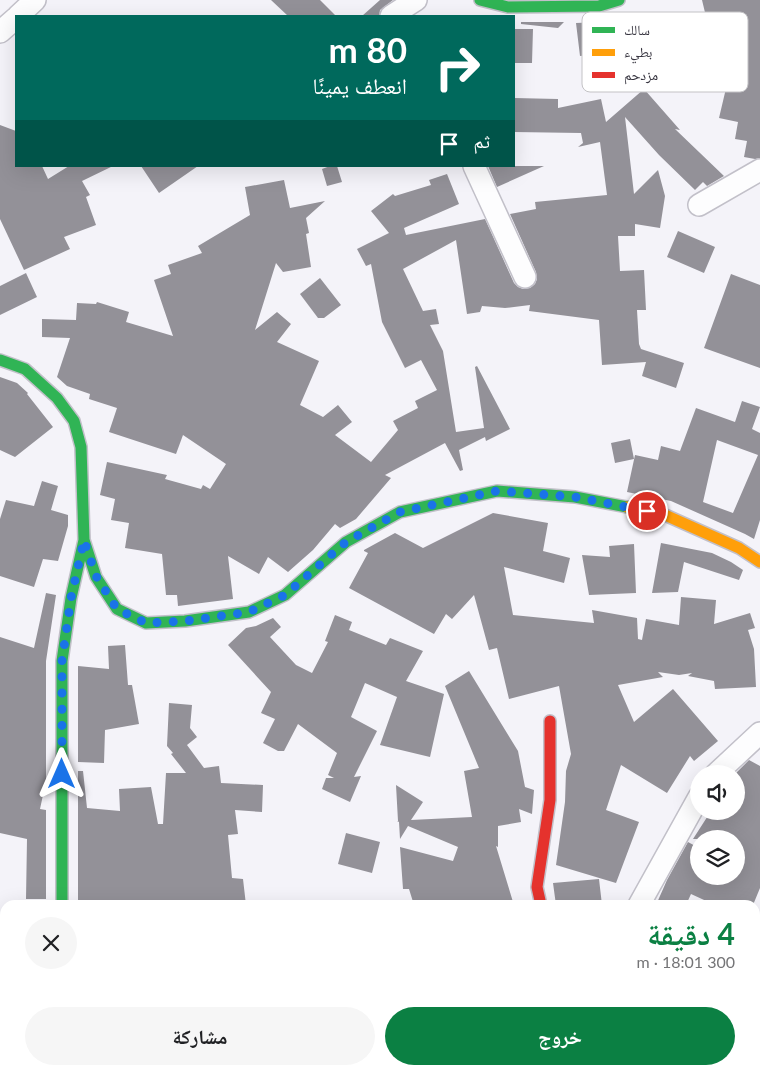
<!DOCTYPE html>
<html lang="ar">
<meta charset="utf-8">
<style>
body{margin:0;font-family:Lato,"Noto Naskh Arabic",sans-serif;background:#f6f6f6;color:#202124;direction:rtl;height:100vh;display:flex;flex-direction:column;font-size:19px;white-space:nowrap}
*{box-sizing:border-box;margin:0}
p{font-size:16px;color:#757577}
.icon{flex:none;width:28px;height:28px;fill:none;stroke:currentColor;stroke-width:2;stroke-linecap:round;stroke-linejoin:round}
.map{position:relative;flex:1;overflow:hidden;direction:ltr}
.details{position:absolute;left:0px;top:900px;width:760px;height:175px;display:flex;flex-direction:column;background:#fff;border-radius:15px 15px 0 0;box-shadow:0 5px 20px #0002;direction:rtl}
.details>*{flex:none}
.guide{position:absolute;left:15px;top:15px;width:500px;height:152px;border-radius:0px;box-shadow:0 5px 20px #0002;direction:rtl;background:#00695c;color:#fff;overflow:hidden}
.buttons{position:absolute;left:690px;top:765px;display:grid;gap:10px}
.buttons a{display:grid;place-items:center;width:55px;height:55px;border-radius:50%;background:#fff;box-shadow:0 5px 20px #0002;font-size:25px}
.pin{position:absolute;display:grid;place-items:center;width:42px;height:42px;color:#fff;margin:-21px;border:2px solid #fff;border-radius:50%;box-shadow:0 1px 5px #0007}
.me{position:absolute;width:55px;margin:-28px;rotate:0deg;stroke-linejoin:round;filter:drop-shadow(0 0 4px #0008)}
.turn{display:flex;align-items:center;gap:18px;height:105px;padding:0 25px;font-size:22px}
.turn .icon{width:65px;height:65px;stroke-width:2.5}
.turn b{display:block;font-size:35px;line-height:42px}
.then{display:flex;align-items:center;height:48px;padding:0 25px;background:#0003;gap:10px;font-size:19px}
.round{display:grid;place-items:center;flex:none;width:52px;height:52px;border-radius:26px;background:#f6f6f6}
.headline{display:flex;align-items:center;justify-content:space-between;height:85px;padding:0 25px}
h1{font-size:30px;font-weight:700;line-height:38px;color:#0b8043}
.cta{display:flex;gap:10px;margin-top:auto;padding:10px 25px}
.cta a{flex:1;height:58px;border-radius:30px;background:#0b8043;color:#fff;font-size:20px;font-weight:700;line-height:58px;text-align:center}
.cta a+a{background:#f6f6f6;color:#202124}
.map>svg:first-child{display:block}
.building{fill:#939198;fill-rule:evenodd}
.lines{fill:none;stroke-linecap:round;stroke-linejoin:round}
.street-casing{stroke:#c2c0c9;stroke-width:24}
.fast-casing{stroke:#c2c0c9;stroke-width:14}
.slow-casing{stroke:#c2c0c9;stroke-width:14}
.jam-casing{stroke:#c2c0c9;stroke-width:14}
.street{stroke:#fdfdfe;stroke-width:21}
.fast{stroke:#30b455;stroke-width:11}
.slow{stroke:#ff9f0a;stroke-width:11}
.jam{stroke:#e5322d;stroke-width:11}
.route{stroke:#1a73e8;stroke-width:9;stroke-dasharray:0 16.2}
.key{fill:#fff;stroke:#c3c2c5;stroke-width:1}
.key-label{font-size:14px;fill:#36343f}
</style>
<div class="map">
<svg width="760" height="1075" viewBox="0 0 760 1075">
<rect width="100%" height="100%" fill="#f4f3f9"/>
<!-- building -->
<path class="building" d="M271,0H320L336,16H288Z
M380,0H393L380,10L379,16H362Z
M702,0H760V158L755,159L744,157L747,141L735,139L738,122L719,118L732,63L685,66L686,73L660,76L656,30L708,25Z
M648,12L650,32L619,34L621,52L580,56L576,23L599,22L623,18L624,14Z
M521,22H564L558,28L521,24Z
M514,29H533L532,63H514Z
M644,89L680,130L675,129L724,176L707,186L703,182L695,190L659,155L625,117L634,194L658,170L665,196L660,228L635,224V236H618L620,271L644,270L646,310H637L639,344L641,349L684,363L676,388L642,376L646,362L602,365L599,320L529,311L530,305L505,308L482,306L480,312L467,314L456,240L403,269L423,311L436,309L439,324L430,325L443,351L456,432L484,428L475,367L477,366L510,429L486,441L485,437L459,450L463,470L460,471L445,443L385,475L391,478L356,519L340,528L335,524L313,550L288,572L268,557L259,574L228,556L233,599L178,606L177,595H166L162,554L125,548L129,523L111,520L115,499L100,495L107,462L167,475L165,479L201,489L203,485L210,489L226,464L183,435L176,454L109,432L117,408L89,399L90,394L67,386L57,377L70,338L42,337V319L76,320L77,303L96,304L97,302L129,312L126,322L173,336L154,280L171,274L168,265L202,253L198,246L250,215L245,187L284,180L290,208L325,201L306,218L309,233L306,234L311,267L283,272L276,263L255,330L277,312L291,324L277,342L319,361L300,405L323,417L338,405L352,422L335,435L371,462L398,430L393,421L418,408L415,401L437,390L421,360L405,368L382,322L371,264L366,266L357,249L389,233L371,211L393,194L395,196L431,185L429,180L447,174L459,204L404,228L406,235L485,219L514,283L518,287L523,289L530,288L535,284L537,279L536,272L510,214L536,209L535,202L607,195L600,142L578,147L583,143L581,133L514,132V98L558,99V108L601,99L606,122Z
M0,125L16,131V166H42L48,179L69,166H113L82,181L90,195L86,197L96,225L64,237L70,249L24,270L0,219Z
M141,166H198L159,193Z
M330,166H337L342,182L327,186L322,169Z
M488,166H544L497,187Z
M678,231L715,247L704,273L667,257Z
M26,273L37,297L0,315V286Z
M731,274L760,285V368L704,348Z
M320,278L341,305L324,318H318L300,294Z
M0,377L17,383L28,393L27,394L53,427L15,457L0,450Z
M742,401L760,407L752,429L760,433V520L754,539L745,534L671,501L627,492L635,455L658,460L661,446L680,451L696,408L735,422ZM717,440L758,455L733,513L703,502Z
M630,439L634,459L615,463L611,443Z
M42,481L58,486L51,510L68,515V526L58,561L43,559L34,587L0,576V519L6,500L34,506Z
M493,513L548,523L543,551L570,558L564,583L504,567L513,615L594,623L592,610L637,618L638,639L642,640L646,619L679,625L681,597L716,600L714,624L750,613L755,628L748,630L754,649L756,687L715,689L714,681L688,676L692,673L679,675L658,672L663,677L618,685L634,722L673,689L718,741L694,761L690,756L667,793L621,765L606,810L639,822L616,883L556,865L565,802L566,771L571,754L559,686L509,699L497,648L489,650L474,595L452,619L446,614L434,634L349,588L368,553L364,551V550L395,533L423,548Z
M661,543L712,553L731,562L743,570L739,580L684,562L678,592L652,593Z
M634,544L636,593L589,595L582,555L610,557L609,546Z
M46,593L56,595L46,661V781L40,809L46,810V899H26L27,839L0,833V637L34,648Z
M335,615L352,622L349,630L386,645L390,638L423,651L406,681L444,694L430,757L380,745L397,697L365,683L351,717L377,731L354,777L361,776L350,802L322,789L326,778H334L328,775L337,753L298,724L284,751H278L263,743L275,719L261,713L271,692L228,645L246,628L256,626L273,618L281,627L270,637L296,665L312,673L328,642L325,641Z
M125,645L128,685H132L139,724L105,730L104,763L78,762V666L109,669L108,646Z
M469,671L518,751L525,787L534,790L532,814L519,809L521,822L498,826V847L496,846L513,902L502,905H414L409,889H403L400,847L453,861L458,847L408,826L400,839L399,822L397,821H398L396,785L423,802L411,820L472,817L464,771L479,768L445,686Z
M169,703L192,705L190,728L197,737L187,745L204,768L219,766L221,783L263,785L262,812L235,810L238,834L228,835L232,878L243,879L246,905H78V771H83L87,808L120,811L119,789L151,787L158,824H163L166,773H186L171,754L173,753L167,746Z
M749,760L760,766V888L753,905H715L691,894L686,905H656L667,880L688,842L699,848V876H736V839H693L711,811H736V774H735Z
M346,833L380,842L372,873L338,864Z
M599,879L602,905H556L553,883Z"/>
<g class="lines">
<defs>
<path id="street" d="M18,16L35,0
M391,16L416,0
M0,32L16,18
M474,166L525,277
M699,205L760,170
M716,774L760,733
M639,905L699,797
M0,964L5,962
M755,1019L760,1017"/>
<path id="fast" d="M480,0L508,7L599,6L619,0
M0,360L25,369L57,398L74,421L81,447L84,540L71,598L62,661V905
M84,540L96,577L117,609L146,623L185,621L249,612L285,595L346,542L400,512L497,491L575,497L627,507"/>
<path id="slow" d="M627,507L665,515L739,548L760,562"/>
<path id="jam" d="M541,905L537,887L550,800V721"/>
</defs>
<!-- street casing -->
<use href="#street" class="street-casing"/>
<!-- fast casing -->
<use href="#fast" class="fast-casing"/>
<!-- slow casing -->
<use href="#slow" class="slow-casing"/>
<!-- jam casing -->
<use href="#jam" class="jam-casing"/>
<!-- street -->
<use href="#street" class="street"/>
<!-- fast -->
<use href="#fast" class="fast"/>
<!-- slow -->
<use href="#slow" class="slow"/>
<!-- jam -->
<use href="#jam" class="jam"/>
</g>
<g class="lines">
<!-- route -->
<path class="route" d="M62,774V661L71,598L84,540L96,576L117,609L146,623L186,621L249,612L285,595L346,542L400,512L497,491L575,497L647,511"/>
</g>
<!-- legend -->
<rect x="582" y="12" width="166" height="80" rx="8" class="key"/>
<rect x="592" y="27" width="23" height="6" fill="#30b455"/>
<rect x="592" y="49" width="23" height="7" fill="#ff9f0a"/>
<rect x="592" y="72" width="23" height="6" fill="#e5322d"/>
<g class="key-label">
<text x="624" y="35">سالك</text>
<text x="624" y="57">بطيء</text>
<text x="624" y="80">مزدحم</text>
</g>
</svg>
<div class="buttons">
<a><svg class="icon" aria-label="sound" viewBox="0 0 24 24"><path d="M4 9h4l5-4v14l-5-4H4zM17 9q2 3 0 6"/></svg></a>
<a><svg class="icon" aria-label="layers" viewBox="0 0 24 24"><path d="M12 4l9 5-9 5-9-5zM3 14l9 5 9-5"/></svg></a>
</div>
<div class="pin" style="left:647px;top:511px;background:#d93025"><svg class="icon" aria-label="arrive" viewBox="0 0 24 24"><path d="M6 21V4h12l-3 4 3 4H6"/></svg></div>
<svg class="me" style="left:62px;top:774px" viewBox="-20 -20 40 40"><path d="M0-17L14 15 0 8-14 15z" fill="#1a73e8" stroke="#fff" stroke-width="4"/></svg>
<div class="guide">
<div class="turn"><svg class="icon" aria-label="right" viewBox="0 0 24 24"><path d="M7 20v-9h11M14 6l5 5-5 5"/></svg><div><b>80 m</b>انعطف يمينًا</div></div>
<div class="then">ثم<svg class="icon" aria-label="arrive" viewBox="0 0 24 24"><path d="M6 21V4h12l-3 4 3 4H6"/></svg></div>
</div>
<section class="details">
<div class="headline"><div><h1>4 دقيقة</h1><p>300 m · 18:01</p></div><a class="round"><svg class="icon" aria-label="close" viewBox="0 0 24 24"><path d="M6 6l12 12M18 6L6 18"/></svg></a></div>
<div class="cta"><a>خروج</a><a>مشاركة</a></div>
</section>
</div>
